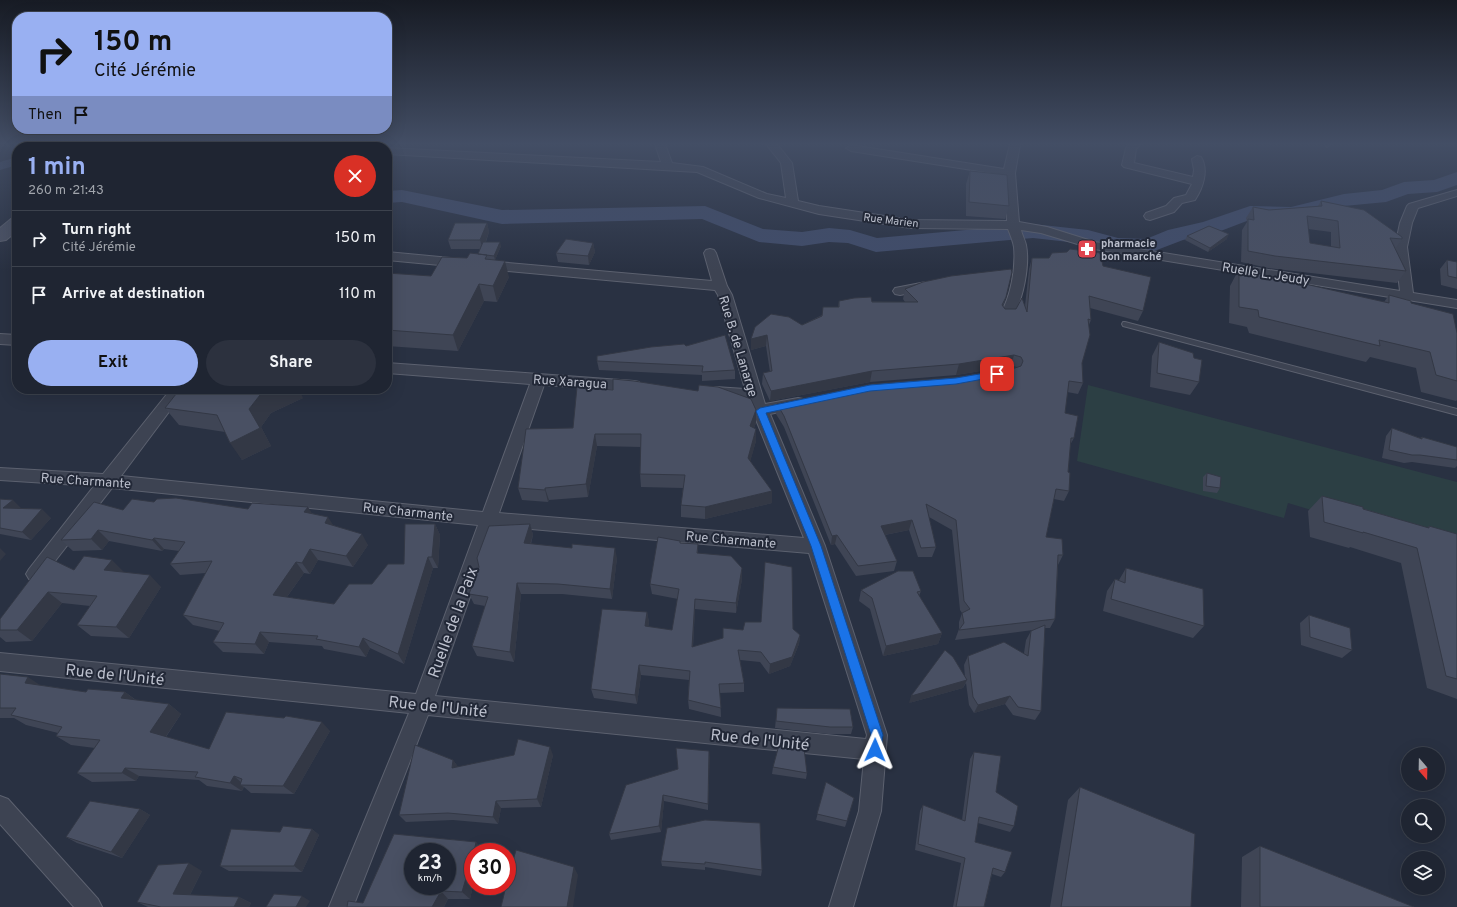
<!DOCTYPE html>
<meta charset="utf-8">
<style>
body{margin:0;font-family:Overpass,sans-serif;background:#2c313e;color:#f1f3f6;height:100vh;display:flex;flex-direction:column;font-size:15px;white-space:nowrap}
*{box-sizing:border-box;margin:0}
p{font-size:13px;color:#a1a5ac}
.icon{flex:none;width:22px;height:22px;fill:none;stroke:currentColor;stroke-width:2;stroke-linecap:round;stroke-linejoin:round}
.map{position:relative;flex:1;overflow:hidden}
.panel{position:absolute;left:12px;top:142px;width:380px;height:252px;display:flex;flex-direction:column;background:#1f2532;border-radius:16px;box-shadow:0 4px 16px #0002,0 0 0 1px #3c424d}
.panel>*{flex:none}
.top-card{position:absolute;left:12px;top:12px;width:380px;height:122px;border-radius:16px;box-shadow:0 4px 16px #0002,0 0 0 1px #3c424d;background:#99b0f2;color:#111;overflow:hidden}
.needle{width:26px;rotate:160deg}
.tools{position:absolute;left:1401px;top:747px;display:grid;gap:8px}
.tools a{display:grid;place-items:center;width:44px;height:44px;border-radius:50%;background:#1f2532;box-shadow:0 4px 16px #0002,0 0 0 1px #3c424d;font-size:20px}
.speed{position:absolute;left:404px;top:843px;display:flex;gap:8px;font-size:20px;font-weight:700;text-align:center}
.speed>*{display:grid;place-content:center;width:52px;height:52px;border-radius:50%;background:#1f2532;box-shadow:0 4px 16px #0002,0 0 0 1px #3c424d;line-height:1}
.speed small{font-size:10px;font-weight:400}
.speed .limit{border:6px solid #d22;background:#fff;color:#111}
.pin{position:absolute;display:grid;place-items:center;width:34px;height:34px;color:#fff;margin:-17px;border-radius:8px;box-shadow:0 2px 6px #0006}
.me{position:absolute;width:44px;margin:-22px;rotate:1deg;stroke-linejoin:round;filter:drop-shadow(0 0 3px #0008)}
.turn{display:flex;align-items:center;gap:14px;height:84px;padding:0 16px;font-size:18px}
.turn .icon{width:52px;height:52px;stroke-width:2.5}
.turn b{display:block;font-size:28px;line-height:34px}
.then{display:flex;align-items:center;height:38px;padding:0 16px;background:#0003;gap:8px;font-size:15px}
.round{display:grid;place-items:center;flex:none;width:42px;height:42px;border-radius:21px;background:#2c313e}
.headline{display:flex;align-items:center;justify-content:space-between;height:68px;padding:0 16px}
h1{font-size:24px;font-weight:700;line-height:30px;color:#99b0f2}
.primary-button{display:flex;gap:8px;margin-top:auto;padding:8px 16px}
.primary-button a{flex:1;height:46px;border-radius:24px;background:#99b0f2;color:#111;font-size:16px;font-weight:700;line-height:46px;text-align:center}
.primary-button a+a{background:#2c313e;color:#f1f3f6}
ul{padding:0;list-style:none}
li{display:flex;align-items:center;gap:12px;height:56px;padding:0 16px;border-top:1px solid #3c424d}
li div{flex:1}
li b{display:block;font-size:15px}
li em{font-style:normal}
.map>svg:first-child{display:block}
.green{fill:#2c3f44}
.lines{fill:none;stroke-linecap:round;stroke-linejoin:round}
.canal{fill:#404c6a;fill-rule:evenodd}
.river{fill:#404c6a;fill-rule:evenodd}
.lane-casing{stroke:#5c616f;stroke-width:2}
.street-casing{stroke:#5c616f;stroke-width:2}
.secondary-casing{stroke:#5c616f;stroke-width:2}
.lane{fill:#3d4352;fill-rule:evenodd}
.street{fill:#3d4352;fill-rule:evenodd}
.secondary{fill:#4c5264;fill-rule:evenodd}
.wall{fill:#3f4555;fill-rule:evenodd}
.shaded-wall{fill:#333845}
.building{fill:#495063;stroke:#333845;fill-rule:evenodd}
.route{fill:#1a73e8;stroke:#114b97}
.labels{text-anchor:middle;stroke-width:4;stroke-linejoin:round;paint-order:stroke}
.far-street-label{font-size:11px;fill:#bbbfcc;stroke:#222837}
.far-poi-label{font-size:11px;font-weight:bold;fill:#bbbfcc;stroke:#222837;text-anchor:start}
.street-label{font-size:13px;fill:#bbbfcc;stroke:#222837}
.near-street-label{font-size:16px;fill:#bbbfcc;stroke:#222837}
</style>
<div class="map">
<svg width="1457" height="907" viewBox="0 0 1457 907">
<rect width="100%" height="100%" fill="#293142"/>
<!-- green -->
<path class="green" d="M1088,385L1457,482V554L1288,503L1284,518L1077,461Z"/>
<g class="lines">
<!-- canal -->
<path class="canal" d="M17,157V165L0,170V162Z"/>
<!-- river -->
<path class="river" d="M1457,172V185L1437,192L1408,194L1386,202L1344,206L1291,219H1252L1218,232L1183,240L1149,253L1117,252L1087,244L1033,238L876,252L848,243L829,242L802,246L759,242L702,219L502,224L402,202L387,203V191L402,190L502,210L705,206L763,229L802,232L829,228L850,230L877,238L1033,224L1088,230L1118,238L1146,239L1168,230L1203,222L1250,206L1291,207L1344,194L1382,190L1404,182L1434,180Z"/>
<defs>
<path id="lane" d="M1324,144H1330V145L1327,147Z
M1123,322H1125L1457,409V415L1123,326L1122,324Z"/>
<path id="street" d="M275,144H317L320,147H279Z
M336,144H347L345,147H334Z
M655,144H665L672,163L703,167L767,194L786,198L781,163L766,144H777L792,163L798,201L819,206L911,220L1007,221L1004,175L851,151L846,148L851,145L1004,169L1010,144H1020L1015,173L1019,222L1047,227L1095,242L1400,291L1395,247L1400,223L1407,206L1409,204L1457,190V196L1418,208L1412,223L1407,247L1413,293L1457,300V308L1094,249L1041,233L1021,230C1022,235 1025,240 1026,245C1030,265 1023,301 1012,318L1007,319L1002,318L1000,315C1011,296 1016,268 1014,247C1013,241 1010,234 1008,229L911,228L819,214L759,198L697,172L387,154V148L661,162Z
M1129,144L1140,145L1136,149L1134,163L1193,177L1194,170L1192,159L1197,156L1201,157C1209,170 1203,188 1195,200L1182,203L1174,212L1150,220L1146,219L1144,216L1146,213L1166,206L1174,198L1186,195L1192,184L1124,167L1122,165L1126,148Z
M710,249L714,250L716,253L727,286L732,295L765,404L798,398L803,399L806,403L803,407L770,414L825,546L887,735L881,811L853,907H829L859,811L864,759L428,715L353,907H329L409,713L0,671V653L416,694L478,525L112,488L41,579L35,582L29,579L26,574L29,569L94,486L0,480V468L103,474L171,389H186L121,476L483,512L530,384L387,373V363L634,381L639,382L641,386L639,390L634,391L544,385L499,513L804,538L748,400L715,397L710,396L708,392L710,388L715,387L745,389L718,295L715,290L486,269L481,268L480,265L481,262L486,261L712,281L704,253L706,250ZM495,526L809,553L867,735L866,739L435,696Z
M387,252L461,259L466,260L467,263L466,266L461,267L387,260Z
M926,282L931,283L933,286L931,289L900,295L895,294L893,291L895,288Z
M0,334L17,335V345L0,344Z
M0,796L8,799L98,899L102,907H74L0,824Z"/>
<path id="secondary" d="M104,144H119L117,147H102Z
M17,218V231L6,240L0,241V228L11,219Z"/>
</defs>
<!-- lane casing -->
<use href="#lane" class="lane-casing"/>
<!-- street casing -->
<use href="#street" class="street-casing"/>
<!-- secondary casing -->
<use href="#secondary" class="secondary-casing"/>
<!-- lane -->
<use href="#lane" class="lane"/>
<!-- street -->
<use href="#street" class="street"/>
<!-- secondary -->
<use href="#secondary" class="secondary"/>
</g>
<!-- wall -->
<path class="wall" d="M970,171L1009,206L1005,219L966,216V184Z
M1321,201L1402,239L1395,249L1406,271L1397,283L1268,268L1241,262L1242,230L1247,222L1246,218L1253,207L1269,210L1318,206ZM1308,229L1331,232V247L1310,243Z
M487,223L489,232L486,242L501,246L495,260L509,277L497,302L484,301L458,351L387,346V273L431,276L467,258L478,254L480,249H451L448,240Z
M1187,236L1227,239L1208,252L1185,240Z
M593,243L595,252L589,265L558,262L556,253Z
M1032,258L1103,266L1143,311L1138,321L1090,308L1091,320L1089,325L1082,363L1083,383L1078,394L1067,392L1065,413L1074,438L1070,445L1068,472L1069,491L1064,501L1054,499L1046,537L1063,555L1058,565L1055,619L1050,628H1045L1041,711L1035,720L1013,715L1005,704L974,713L969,705L966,683L963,688L909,703L965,678L964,665L968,656L1024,653L1026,640L1031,631L1033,630L955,640L959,629V622L962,613L960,610L952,530L929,517L936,547L932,557H918L909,530L885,535L897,561L894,571L856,576L835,544L831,545L784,427L776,414L777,404L959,377L1017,367L1011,366L956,375L870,382L770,401L762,384L763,373L770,372L766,346L751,350V339L802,325L838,307L839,301L905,302L903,299L905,289L1006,297L1003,306L1005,309H1016L1025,306L1029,269Z
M1447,260L1457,262V289L1441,285L1440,269Z
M1239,269L1384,302L1389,295L1411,303L1457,333V400L1456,401L1421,392L1416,368L1370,357L1366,362L1249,333L1247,327L1229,323L1230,286Z
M1159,342L1199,382L1190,395L1150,387L1152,356Z
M686,346L735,370V379L702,381V375L599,370L597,361Z
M303,398L271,413L261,427L271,446L242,460L225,432L179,425L165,408Z
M756,423L754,428L756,441L750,461L772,503L705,519L681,517V505L683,488L641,487L640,474L641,447L597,446L588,497L549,500L548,502L522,500L518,488L526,429Z
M1392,428L1420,438L1422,437L1457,447V466L1455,468L1412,462L1404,463L1382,458L1386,436Z
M1207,473L1220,488L1217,493L1203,491V477Z
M1322,496L1427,528L1429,526L1457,534V699L1427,688L1401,563L1350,547L1349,548L1310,537L1308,511Z
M0,499L22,509L51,518L31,540L0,534Z
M154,502L248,509L312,513L368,545L353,567L318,560L310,574L304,573L287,597L334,604L372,584L404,564L435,524L440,535L438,568H433L404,664L370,648L366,657L324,649L322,646L269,642L264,654L223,652L213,642L220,631L193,625L183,615L206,573L180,575L170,564L179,551L164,549L162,551L109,541L102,550L73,551L61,540L123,510Z
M530,524L533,535L531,544L617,558L612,599L562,594H521L514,662L477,656L472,646L485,606L474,604L469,594Z
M680,541V543L698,544V553L742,568V579L736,613L695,609L693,647L723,638V628L743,630L793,629L800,635L799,644L790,666L769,674L760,662L740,660L744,683V692L720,693L721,717L689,709L688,700L689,680L641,675L637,704L594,698L591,689L647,612L649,622L648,627L672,630L678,599L652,594L650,584Z
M1126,568L1204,626L1193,638L1103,611L1107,591L1115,579L1119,580Z
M74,570L124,572L161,587L129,638L91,636L77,625L90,606L62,603L32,641L6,642L0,637V619Z
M861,590L921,591L919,596L942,633L938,644L883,656L870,609L859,601Z
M1309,615L1352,650L1342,658L1301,645L1300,623Z
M0,674L40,685L86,692H125L136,700L169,704L181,714L166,737L209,749L330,731L294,794L251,793L244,787L242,791L207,786L199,780L139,776L136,781L92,782L77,773L95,748L71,745L56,736L58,733L26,725L14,718H0Z
M777,708L853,727L851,734H828L775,728Z
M709,751L708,810L664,801L661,832L611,840L609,834L678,769Z
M974,752L1014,826L1010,832L978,823L975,842L1005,872L1001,877L992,874L984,907H953L961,863L915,850L920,811L923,805L962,820L970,759Z
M553,755L541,807L501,808L498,824L453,820L406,822L399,815L453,760L458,767Z
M773,767L807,773L806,779L772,774Z
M826,782L847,821L845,827L816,820Z
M1080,787L1191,907H1050L1068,800Z
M140,809L150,815L122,858L77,843L66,837Z
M760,823L762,870L761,876L705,867V870L662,866L661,861Z
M312,829L319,835L302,872L229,871L220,866Z
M394,834L476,842L483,851V852H473V886L470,899H448L444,907H347L348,901L363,903ZM413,852H447V886H413Z
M1260,846L1414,907H1241L1242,857Z
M202,871L190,895L239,897L251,903L249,907H148L137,902Z"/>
<!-- shaded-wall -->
<path class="shaded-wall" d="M487,223L489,232L483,249L480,240Z
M1229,234L1227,239L1208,252L1210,248Z
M500,242L501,246L495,260L494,256Z
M593,243L595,252L589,265L588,256Z
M505,261L509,277L497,302L493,286Z
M479,284L484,301L458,351L453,335Z
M767,335L766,346L751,350V339Z
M1014,355L1011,366L956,375L959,364Z
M872,371L870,382L770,401L771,391Z
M273,389H299L303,398L271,413L261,427L271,446L242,460L230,443L249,409L260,395Z
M756,410V423L750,438V426Z
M756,429V441L748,470V458Z
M595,434L597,446L588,497L586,484Z
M545,488L549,500L548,502L545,490Z
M772,491V503L705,519V507Z
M13,500L22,509L3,508Z
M308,507L315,518L304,512Z
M42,509L51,518L31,540L22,532Z
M328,517L335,528L325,523Z
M912,520L909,530L879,536L881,526Z
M435,524L440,535L438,568L432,557Z
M530,524L533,535L527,554L524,543Z
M98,530L109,541L102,550L91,539Z
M362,534L368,545L353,567L346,556Z
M837,535L835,544L831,545L832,536Z
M154,538L164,549L162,551L152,540Z
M0,548L6,554L0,561Z
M615,548L617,558L612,599L610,589Z
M310,549L318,560L310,574L302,563Z
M428,557L433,568L404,664L398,654Z
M112,560L124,572L116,582L104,570Z
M296,562L304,573L281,605L273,595Z
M742,568V579L736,613V603Z
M150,575L161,587L129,638L116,627Z
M517,583L521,594L514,662L510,652Z
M48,592L62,603L32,641L17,630Z
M695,599V609L692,657V647Z
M647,612L649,622L647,636L645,626Z
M260,632L269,642L264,654L255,644Z
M942,633L938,644L883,656L886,646Z
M800,635L799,644L790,666L769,674L770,664Z
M363,638L370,648L366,657L359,647Z
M639,665L641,675L637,704L635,695Z
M28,677L43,687L25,683Z
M967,680L963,688L909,703L911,696Z
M125,692L138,702L121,698Z
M1010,696L1005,704L974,713L978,705Z
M169,704L181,714L162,742L150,732Z
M322,722L330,731L294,794L283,786Z
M550,747L553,755L541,807L537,799Z
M709,751L710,758L708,810V804Z
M453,760L459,768H452Z
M125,768L139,776L136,781L122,773Z
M234,776L244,785H240L244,787L242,791L230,783Z
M663,795L664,801L661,832L659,826Z
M496,801L501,808L498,824L493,817Z
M140,809L150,815L122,858L111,852Z
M312,829L319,835L302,872L294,866Z
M476,842L483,851V852H474Z
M473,854V886L470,899L462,892Z
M189,863L202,871L187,901L173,894Z
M574,867L578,875L573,907H567Z
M441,891L448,899L444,907H432Z
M302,896L310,901L306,907H296Z
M239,897L251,903L249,907H234Z"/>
<!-- building -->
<path class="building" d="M970,171L1007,175L1009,206L969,202Z
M1321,201L1364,210L1402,237V239L1390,238L1406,271L1275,256L1248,251V219L1254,220L1253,207L1269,210L1322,206ZM1307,216L1338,221L1340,248L1310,243Z
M455,223H487L480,240H448Z
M1209,226L1229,234L1210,248L1187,236Z
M566,239L593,243L588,256L556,253Z
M483,242H500L494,256L478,254Z
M1070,249L1100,253L1103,266L1151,277L1143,311L1089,296L1091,320L1088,319L1090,335L1082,363L1083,383L1069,381L1065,413L1078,416L1074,438H1071L1068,472L1070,473L1069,491L1056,489L1046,537L1062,539L1063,555H1058L1055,619L959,630L964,623L962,613L970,609L964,601L956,520L926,504L936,547L921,548L912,520L881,526L897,561L858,566L837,535L832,536L784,416L777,404L872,384L959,377L1015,368L1021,366L1023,361L1021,357L1014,355L959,364L872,371L771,391L763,373L772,371L767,335L751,339L755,327L771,314L789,317L802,325L822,316L823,307H839V301L854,298L871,297L872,302H918L905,289L923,282L951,276L1011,269L1012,272L1006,297L1002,305L1005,309H1016L1022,298L1027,312L1032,258H1049L1052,253L1067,252Z
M470,253L487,255L485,259L505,261L493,286L479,284L453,335L387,330V273L431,276L442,257L467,258Z
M1447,260L1457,262V278L1448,276Z
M1239,269L1389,303V295L1411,301V303L1453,314L1457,333V381L1436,375L1430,352L1379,340L1380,346L1259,317L1258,310L1239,307Z
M725,335L735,370L702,372L703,366L597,361V356L651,347L684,344L686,346Z
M1159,342L1193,353L1194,358L1202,360L1199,382L1157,373Z
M613,379L634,381L698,391L699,385L718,387L751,399L756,410L750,426L756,429L748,458L772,491L705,507L681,505L685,475L640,474L641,434H595L586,484L545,488V490L518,488L526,429L573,428L577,387L613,390Z
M180,389L226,392L230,389H273L260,395L249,409L260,428L230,443L217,415L165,408Z
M1392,428L1422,439V437L1457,447V460L1420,455H1412L1389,450Z
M1207,473L1221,477L1220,488L1206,486Z
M1322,496L1363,507V509L1429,528V526L1457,534V679L1446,676L1417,548L1363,532V533L1324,522Z
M176,498L248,509L252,503L308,507L304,512L328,517L325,523L362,534L346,556L310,549L302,563L296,562L273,595L334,604L349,584H372L388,564H404L405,524H435L432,557H428L398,654L363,638L359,647L316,639L318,636L260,632L255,644L213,642L224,623L183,615L212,561L170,564L185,542L154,538L152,540L98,530L91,539L61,540L94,502L123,510L132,499L154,502L157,499Z
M0,499L13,500L3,508L42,509L22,532L0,528Z
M530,524L524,543L572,548V544L615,548L610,589L558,584L517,583L510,652L472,646L488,597L469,594L479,567L477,558L489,526Z
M658,537L680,541V543L698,544L697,553L731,556L742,568L736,603L695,599L692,647L723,638V628L743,630L745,622H761L765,562L792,567L793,629L800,635L792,657L770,664L761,652L738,650L744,683L719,684L721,708L688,700L690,671L639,665L635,695L591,689L602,609L647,612L645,626L672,630L679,589L650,584Z
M84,556L112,560L104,570L150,575L116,627L77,625L97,596L48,592L17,630H0V619L47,557L74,570Z
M1126,568L1203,589L1204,626L1111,599L1115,579L1125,583Z
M898,571H913L921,591L917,592L942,633L886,646L872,598L861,590Z
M1309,615L1350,628L1352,650L1310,637Z
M1045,625L1041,711L1018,707L1010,696L978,705L973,697L968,656L1004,642L1028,656L1031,631Z
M945,650L953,657L967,680L911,696Z
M0,674L28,677L25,683L86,692L88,689L125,692L121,698L169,704L150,732L209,749L226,712L284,718L286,716L322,722L283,786L240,785L242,779L234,776L230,783L195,777L198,772L125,768L122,773H77L100,740L56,736L62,727L11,715L16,708H0Z
M777,708L850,709L853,727H830L776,721Z
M518,739L550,747L537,799L496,801L493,817L448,813L399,815L415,745L453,760L452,768L514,755Z
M779,745L804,748L807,773L773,767Z
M676,748L709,751L708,804L663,795L659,826L609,834L626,785L678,769Z
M974,752L1001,756L996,792L1018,806L1014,826L979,817L975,842L1012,852L1005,872L993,868L984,907H956L965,858L918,844L923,805L965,821Z
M826,782L854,798L847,821L817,814Z
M1080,787L1195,834L1191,907H1061Z
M90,801L140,809L111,852L66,837Z
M705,820L760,823L762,870L705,862V864L661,861L667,828Z
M283,826L312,829L294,866H220L231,829L280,832Z
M394,834L476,842L474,852H473V854L462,892L441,891L432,907H347L348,901L363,903ZM413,852H447V886H413Z
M1260,846L1414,907H1260Z
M516,850L574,867L567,907H501L506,886H507V883Z
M189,863L173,894L239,897L234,907H161L137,902L158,865Z
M274,894L302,896L296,907H266Z"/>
<!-- sky -->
<linearGradient id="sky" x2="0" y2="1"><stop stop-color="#171b24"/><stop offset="0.53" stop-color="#434e65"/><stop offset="1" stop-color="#434e65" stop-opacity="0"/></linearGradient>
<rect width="1457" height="271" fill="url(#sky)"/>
<!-- route -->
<path class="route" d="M997,371L1000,372L1001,374L1000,376L956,384L870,391L766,413L821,546L883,735L880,755L875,756L871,755L869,750L871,735L811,546L756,411L760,408L870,385L956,378Z"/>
<!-- icons -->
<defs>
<symbol id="pharmacy-square" viewBox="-11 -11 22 22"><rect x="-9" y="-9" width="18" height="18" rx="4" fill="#e0444e" stroke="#222837"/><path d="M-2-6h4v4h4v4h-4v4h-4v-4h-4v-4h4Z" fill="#fff"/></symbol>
</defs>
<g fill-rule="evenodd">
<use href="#pharmacy-square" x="1076" y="238" width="22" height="22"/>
</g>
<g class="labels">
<!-- far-street labels -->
<g class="far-street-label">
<text transform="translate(891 220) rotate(7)" y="4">Rue Marien</text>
</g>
<!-- far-poi labels -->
<g class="far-poi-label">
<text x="1101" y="247">pharmacie<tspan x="1101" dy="13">bon marché</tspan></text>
</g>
<!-- street labels -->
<g class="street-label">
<text transform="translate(1266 273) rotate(9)" y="5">Ruelle L. Jeudy</text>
<text transform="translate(739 346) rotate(73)" y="5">Rue B. de Lanarge</text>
<text transform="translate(570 381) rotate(4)" y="5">Rue Xaragua</text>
<text transform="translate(86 480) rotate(4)" y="5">Rue Charmante</text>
<text transform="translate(408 511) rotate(6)" y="5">Rue Charmante</text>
<text transform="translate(731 539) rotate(5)" y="5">Rue Charmante</text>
</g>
<!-- near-street labels -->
<g class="near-street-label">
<text transform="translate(452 622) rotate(-70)" y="6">Ruelle de la Paix</text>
<text transform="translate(115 674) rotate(6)" y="6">Rue de l'Unité</text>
<text transform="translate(438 706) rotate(6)" y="6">Rue de l'Unité</text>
<text transform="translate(760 739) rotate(6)" y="6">Rue de l'Unité</text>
</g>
</g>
</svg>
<div class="tools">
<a><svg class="needle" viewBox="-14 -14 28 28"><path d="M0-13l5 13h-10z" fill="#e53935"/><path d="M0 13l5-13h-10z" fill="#a1a5ac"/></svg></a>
<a><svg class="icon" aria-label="search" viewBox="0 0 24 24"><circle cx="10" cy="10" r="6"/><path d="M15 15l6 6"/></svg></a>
<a><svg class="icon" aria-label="layers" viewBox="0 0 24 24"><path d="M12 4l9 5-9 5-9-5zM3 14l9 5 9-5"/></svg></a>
</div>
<div class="speed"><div>23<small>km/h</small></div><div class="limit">30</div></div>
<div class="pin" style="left:997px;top:374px;background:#d93025"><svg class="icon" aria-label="arrive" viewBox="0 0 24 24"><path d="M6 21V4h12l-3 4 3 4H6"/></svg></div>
<svg class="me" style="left:875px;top:750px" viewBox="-20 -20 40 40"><path d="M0-17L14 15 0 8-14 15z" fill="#1a73e8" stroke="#fff" stroke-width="4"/></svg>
<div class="top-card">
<div class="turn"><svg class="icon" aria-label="right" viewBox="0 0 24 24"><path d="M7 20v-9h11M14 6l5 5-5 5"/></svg><div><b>150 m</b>Cité Jérémie</div></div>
<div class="then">Then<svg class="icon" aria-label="arrive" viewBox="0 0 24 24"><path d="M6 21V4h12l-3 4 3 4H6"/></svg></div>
</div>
<section class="panel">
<div class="headline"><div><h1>1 min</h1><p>260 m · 21:43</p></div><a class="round" style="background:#d93025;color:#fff"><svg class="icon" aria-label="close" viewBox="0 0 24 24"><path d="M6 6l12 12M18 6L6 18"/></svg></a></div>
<ul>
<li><svg class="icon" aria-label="right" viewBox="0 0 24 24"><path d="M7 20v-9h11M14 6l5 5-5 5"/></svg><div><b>Turn right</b><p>Cité Jérémie</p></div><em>150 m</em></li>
<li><svg class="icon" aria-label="arrive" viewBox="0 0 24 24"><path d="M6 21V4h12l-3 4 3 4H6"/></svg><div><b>Arrive at destination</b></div><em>110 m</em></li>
</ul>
<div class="primary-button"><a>Exit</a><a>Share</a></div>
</section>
</div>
